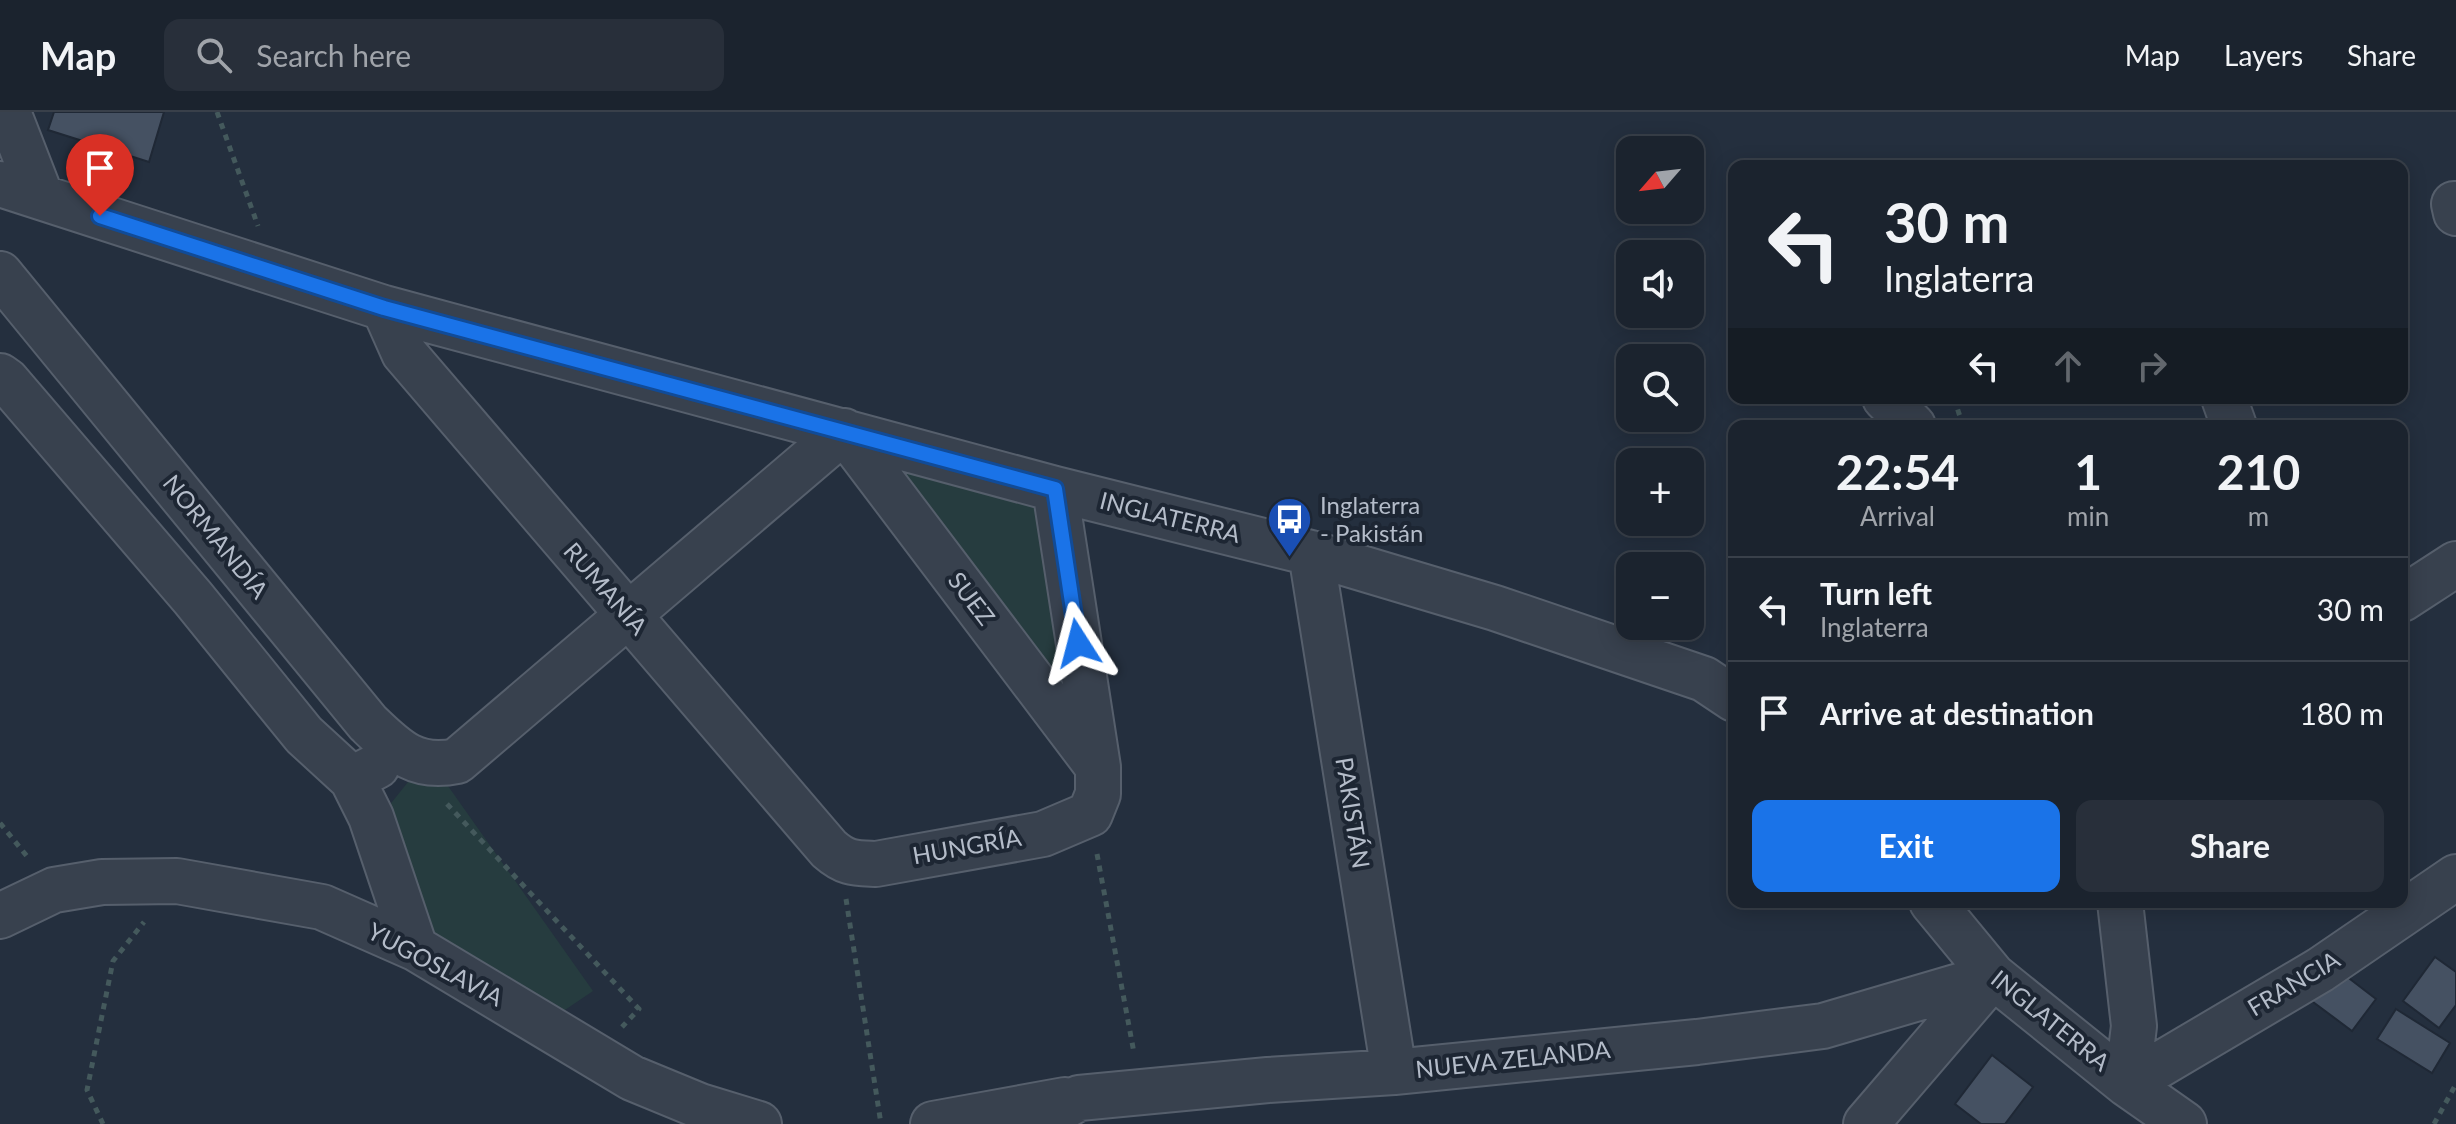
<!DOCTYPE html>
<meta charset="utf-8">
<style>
body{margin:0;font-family:Lato,sans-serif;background:#282f3a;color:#f1f3f6;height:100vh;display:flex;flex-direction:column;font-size:30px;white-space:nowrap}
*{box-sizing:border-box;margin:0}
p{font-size:26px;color:#a0a4aa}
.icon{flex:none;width:44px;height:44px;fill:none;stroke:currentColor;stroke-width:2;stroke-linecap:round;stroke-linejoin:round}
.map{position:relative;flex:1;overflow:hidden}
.drawer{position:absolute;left:1728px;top:308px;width:680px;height:488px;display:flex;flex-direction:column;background:#1b232e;border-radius:16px;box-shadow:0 4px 20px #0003,0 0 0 2px #39404a}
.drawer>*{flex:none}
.hud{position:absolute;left:1728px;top:48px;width:680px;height:244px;border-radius:16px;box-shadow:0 4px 20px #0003,0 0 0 2px #39404a;background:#1b232e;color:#f1f3f6;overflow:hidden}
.needle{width:52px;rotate:242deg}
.fabs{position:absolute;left:1616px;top:24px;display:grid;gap:16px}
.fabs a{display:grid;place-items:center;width:88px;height:88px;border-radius:16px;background:#1b232e;box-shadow:0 4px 20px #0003,0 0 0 2px #39404a;font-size:40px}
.pin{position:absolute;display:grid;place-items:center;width:68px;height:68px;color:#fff;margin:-82px -34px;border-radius:50% 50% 50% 0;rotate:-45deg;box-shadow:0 0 8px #0007}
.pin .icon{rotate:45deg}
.me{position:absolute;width:88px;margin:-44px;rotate:351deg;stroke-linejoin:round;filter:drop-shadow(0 0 6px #0008)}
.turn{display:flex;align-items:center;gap:28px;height:168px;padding:0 24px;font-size:36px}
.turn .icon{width:104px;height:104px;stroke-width:2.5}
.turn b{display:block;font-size:56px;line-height:68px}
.lanes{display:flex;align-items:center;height:76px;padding:0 24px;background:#0003;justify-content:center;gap:40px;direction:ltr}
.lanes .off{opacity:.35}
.eta{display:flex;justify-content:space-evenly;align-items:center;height:136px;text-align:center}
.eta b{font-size:48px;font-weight:700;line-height:56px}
.action{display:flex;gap:16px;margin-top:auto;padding:16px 24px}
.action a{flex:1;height:92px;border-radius:16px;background:#1a73e8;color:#fff;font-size:32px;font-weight:700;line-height:92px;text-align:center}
.action a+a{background:#282f3a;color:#f1f3f6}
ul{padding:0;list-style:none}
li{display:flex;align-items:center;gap:24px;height:104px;padding:0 24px;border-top:2px solid #39404a}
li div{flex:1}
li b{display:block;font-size:30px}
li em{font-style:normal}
header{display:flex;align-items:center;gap:48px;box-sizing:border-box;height:112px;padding:0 40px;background:#1b232e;border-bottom:2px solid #39404a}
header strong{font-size:38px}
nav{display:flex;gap:44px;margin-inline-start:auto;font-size:28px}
.search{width:560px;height:72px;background:#282f3a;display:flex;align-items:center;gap:20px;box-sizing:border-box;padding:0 28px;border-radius:16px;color:#a0a4aa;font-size:30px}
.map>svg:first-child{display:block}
.green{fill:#263c3f}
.building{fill:#455162;stroke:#1f2835;stroke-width:2}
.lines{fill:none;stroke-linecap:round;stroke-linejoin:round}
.minor-casing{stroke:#565f6c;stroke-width:48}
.path{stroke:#44595c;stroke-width:5;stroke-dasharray:6 6;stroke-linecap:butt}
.minor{stroke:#38414e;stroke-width:44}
.route-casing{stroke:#114b97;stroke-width:20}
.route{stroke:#1a73e8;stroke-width:14}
.labels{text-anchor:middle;stroke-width:8;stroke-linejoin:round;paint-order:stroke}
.poi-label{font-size:24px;fill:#b4bcc9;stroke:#1d2633;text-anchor:start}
.street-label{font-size:24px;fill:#b4bcc9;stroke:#1d2633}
</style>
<header>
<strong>Map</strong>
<div class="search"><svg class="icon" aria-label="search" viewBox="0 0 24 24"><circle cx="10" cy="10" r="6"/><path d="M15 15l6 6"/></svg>Search here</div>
<nav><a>Map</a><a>Layers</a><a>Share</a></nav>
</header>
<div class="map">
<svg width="2456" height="1012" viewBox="0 0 2456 1012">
<rect width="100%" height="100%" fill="#242f3e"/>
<!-- green -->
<path class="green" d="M884,354L1036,387L1069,592Z
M416,660L448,674L593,879L559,902L434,833L384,700Z"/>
<!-- building -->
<path class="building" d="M54,0H164L149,50L48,18Z
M2435,845L2456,860V893L2439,916L2403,889Z
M2333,854L2376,887L2352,919L2309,887Z
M2396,897L2450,931L2432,961L2377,927Z
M1992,943L2033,975L2005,1012H1981L1955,992Z"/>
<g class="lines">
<defs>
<path id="minor" d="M8,0L41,85
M0,72L384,196L1055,377L1311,441L1495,496L1704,567L1734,587
M2454,92L2456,101
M0,162L368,611C396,638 415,658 457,649L844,319L1098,655
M384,196L404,241L829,737C846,752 855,751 876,752L1043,722L1090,702L1098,682V655L1055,377
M0,264L7,269L193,486L304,623L352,667
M1885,286L1913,314
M2224,286L2234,314
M1311,441L1394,960
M2402,487L2456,452
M377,654L352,667L371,705L415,836
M1932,790L1993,864L2127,972L2184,1012
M2120,790L2134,914L2127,972
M0,804L54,778L102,770L177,769L322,795L415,836L632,966L700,994L759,1012
M2127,972L2320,858L2456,765
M933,1012L1065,988
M1033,1012L1079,986L1268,968L1394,960L1697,930L1823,914L1993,864
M1866,1012L1993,864"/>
</defs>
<!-- minor casing -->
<use href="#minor" class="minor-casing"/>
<!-- path -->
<path class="path" d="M217,0L258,114
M1954,286L1963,314
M447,692L639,897L622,915
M0,711L30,748
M1097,742L1134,941
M846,787L881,1012
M103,1012L87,978L113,849L144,810
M2434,1012L2456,972"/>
<!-- minor -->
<use href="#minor" class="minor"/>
</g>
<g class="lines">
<defs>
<path id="route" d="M100,104L384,196L1055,377L1078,531"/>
</defs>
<!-- route casing -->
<use href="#route" class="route-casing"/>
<!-- route -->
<use href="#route" class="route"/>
</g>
<!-- icons -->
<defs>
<symbol id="bus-pin" viewBox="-11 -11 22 30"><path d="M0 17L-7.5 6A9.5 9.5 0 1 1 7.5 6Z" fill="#1a4fb4" stroke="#1d2633"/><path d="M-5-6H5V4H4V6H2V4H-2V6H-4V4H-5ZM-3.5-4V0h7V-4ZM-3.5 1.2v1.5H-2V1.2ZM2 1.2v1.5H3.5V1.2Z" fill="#fff"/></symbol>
</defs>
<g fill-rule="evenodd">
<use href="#bus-pin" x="1264" y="382" width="51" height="69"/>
</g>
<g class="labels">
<!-- poi labels -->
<g class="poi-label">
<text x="1320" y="402">Inglaterra<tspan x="1320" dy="28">- Pakistán</tspan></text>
</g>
<!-- street labels -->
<g class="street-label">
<text transform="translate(1170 406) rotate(14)" y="8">INGLATERRA</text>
<text transform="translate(215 425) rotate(51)" y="8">NORMANDÍA</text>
<text transform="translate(605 477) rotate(49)" y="8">RUMANÍA</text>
<text transform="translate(971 487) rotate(53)" y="8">SUEZ</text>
<text transform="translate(1352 701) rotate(81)" y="8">PAKISTÁN</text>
<text transform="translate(967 735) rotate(-10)" y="8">HUNGRÍA</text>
<text transform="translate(435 853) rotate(28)" y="8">YUGOSLAVIA</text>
<text transform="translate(2294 872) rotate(-31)" y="8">FRANCIA</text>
<text transform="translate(2050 909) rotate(39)" y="8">INGLATERRA</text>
<text transform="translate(1513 948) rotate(-6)" y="8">NUEVA ZELANDA</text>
</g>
</g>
</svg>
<div class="fabs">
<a><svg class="needle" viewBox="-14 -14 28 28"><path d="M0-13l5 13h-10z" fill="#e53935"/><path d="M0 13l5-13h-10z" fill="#a0a4aa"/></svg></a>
<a><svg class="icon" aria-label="sound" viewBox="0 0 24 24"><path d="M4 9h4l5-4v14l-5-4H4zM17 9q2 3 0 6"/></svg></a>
<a><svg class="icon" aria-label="search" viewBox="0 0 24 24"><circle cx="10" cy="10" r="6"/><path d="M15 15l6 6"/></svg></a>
<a>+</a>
<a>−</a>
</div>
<div class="pin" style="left:100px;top:104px;background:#d93025"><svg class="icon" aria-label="arrive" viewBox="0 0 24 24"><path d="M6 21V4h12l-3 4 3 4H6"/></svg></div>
<svg class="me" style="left:1078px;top:531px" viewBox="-20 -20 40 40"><path d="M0-17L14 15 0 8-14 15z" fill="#1a73e8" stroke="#fff" stroke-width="4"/></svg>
<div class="hud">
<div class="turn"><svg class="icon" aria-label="left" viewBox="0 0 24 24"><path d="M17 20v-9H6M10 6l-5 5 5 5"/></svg><div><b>30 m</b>Inglaterra</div></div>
<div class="lanes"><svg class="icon" aria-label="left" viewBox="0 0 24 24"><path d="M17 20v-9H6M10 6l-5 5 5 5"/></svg><svg class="icon off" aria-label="ahead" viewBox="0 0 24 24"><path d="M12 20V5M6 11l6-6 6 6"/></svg><svg class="icon off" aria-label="right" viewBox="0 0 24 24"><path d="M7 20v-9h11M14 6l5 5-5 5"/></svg></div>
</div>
<section class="drawer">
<div class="eta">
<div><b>22:54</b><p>Arrival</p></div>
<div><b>1</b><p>min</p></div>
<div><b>210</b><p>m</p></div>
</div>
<ul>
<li><svg class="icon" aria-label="left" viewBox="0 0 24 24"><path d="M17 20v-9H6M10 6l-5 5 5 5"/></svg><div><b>Turn left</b><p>Inglaterra</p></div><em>30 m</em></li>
<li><svg class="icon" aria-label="arrive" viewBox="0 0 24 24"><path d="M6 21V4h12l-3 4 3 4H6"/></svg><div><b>Arrive at destination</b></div><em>180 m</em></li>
</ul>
<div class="action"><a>Exit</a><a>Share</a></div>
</section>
</div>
